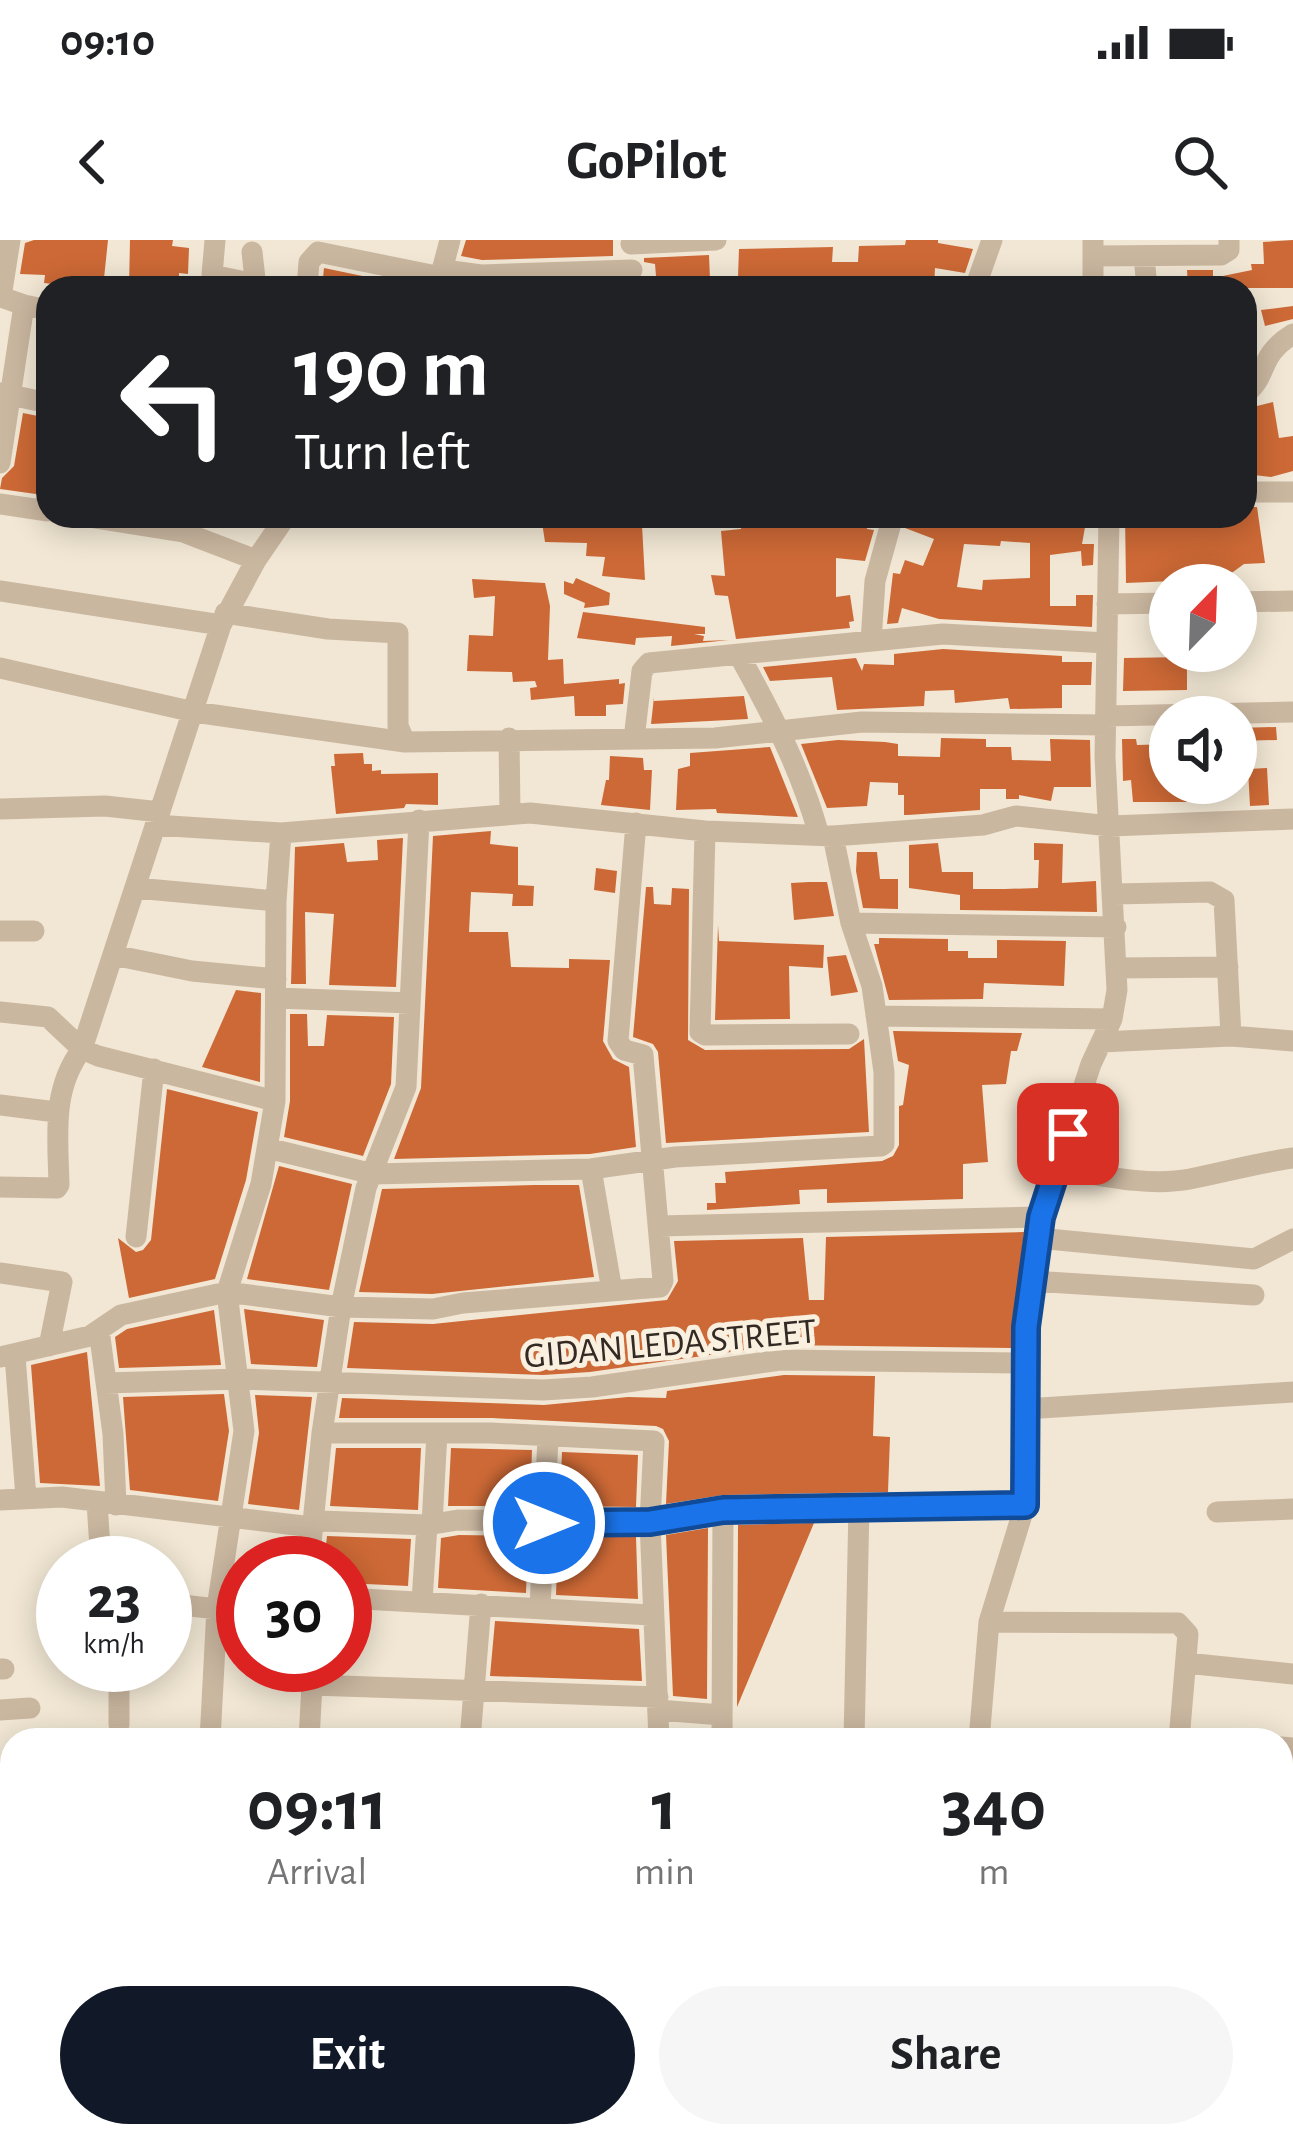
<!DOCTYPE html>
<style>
body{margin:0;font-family:"Alegreya Sans",sans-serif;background:#f6f6f6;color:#202124;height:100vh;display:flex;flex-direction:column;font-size:45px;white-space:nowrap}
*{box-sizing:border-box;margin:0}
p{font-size:39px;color:#757577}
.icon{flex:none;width:66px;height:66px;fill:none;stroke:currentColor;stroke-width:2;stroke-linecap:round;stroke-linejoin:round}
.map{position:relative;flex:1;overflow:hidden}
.side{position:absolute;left:0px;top:1488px;width:1293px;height:420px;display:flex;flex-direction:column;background:#fff;border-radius:36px 36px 0 0;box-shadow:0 6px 30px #0003}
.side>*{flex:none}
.top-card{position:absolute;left:36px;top:36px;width:1221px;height:252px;border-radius:36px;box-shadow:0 6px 30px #0003;background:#202124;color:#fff;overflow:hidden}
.needle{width:78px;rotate:23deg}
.controls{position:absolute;left:1149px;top:324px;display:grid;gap:24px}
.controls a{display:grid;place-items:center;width:108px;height:108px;border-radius:50%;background:#fff;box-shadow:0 6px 30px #0003;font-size:60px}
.speed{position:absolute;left:36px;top:1296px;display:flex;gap:24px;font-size:60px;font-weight:700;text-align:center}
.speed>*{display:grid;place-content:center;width:156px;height:156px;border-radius:50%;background:#fff;box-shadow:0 6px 30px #0003;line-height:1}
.speed small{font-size:30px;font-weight:400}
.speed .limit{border:18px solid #d22;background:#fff;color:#111}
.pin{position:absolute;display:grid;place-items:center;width:102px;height:102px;color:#fff;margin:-51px;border-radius:24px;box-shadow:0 6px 18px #0006}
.me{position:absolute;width:132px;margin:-66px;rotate:90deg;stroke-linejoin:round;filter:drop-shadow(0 0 9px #0008)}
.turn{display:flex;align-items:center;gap:42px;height:252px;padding:0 60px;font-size:54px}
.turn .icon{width:156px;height:156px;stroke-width:2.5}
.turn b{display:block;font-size:84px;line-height:102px}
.eta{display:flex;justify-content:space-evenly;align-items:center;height:204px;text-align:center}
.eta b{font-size:72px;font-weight:700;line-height:84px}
.primary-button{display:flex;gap:24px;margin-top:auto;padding:24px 60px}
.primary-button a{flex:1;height:138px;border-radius:72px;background:#111827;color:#fff;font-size:48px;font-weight:700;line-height:138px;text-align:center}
.primary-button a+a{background:#f6f6f6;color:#202124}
.status{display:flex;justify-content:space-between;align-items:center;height:84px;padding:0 60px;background:#fff;direction:ltr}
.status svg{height:33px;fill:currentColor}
header{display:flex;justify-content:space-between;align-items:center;height:156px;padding:0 60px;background:#fff;font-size:54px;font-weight:700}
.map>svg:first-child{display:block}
.building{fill:#cd6936;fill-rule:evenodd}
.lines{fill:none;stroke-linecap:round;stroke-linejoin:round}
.street{stroke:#cab7a0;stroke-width:21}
.secondary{stroke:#9d8672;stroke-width:30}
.route-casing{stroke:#114b97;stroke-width:30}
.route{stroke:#1a73e8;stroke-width:21}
.labels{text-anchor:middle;stroke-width:10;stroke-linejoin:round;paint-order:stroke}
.street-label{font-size:36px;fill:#332a24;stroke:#faf0e0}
</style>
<div class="status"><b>09:10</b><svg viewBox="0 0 49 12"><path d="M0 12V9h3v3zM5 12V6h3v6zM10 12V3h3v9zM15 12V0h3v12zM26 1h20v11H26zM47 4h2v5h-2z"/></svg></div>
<header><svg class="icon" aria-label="back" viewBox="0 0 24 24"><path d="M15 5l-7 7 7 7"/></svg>GoPilot<svg class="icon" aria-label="search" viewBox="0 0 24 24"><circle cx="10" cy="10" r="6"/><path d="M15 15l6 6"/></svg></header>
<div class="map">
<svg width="1293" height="1908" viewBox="0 0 1293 1908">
<rect width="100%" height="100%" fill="#f2e7d4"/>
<!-- building -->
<path class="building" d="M34,0H108L103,48H60V45L44,43L45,35L20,34L25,3Z
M130,0H173L172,6L189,8L188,34L179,33V45L129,48Z
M466,0H613V16L482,20L461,16Z
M906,0H938V3L973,9L965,33L935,28L934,48H860L859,36H830V48H774V38L738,37L739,9L833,7L832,22H858L859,6L905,5Z
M1293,0V48H1188L1187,30H1213V38L1252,30L1251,24H1264L1263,2Z
M709,15L710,40L678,41V48H657L655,24L644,22V18Z
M324,28L420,48H322Z
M1293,66V79L1265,86L1261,70Z
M1273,162L1279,198L1293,196V231L1271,237L1245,234V218H1251L1245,169Z
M23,173L48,178L43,255L0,249L2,238L14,226Z
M1245,267H1257L1265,323L1244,324L1233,332L1198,340L1126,343L1125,276H1245Z
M541,276H596L597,283L642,285L645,340L602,336L605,317L586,316L587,303L545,302Z
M740,276H868L867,289L874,290L865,321L836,318V357L850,355L854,381L849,382L850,388L736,399L728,356L715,355L711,335L725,336L721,291L741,289Z
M908,276H1087L1082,304H1094L1093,325L1082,326L1081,311L1050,315V366H1076V355H1093L1092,387L939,379L902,368L898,383L887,384L893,333L900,334L905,320L923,326L934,299L905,288ZM1001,301L1030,303V338L983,340L982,350L957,347L964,304L1000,306Z
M576,338L610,353L609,365L584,368L585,363L564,354V341L573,344Z
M472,339L545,343L550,366L548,420L563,419L564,444L619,439V444L625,443L623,464L606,465V476H575L574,456L531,460L530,448L537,447L535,441L513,442L512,432L467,431L469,395L493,396L495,356L474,358Z
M583,372L705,387V394H694L704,396L703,401L729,400L671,406L672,396L636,398L635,405L577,398Z
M943,409L1062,416V422H1092L1091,445H1062V468L1010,469L1008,458L955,463L954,450L925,451L924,466L837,470L832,437L770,441L763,427L856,418L862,431L864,424L894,425V414Z
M1187,417V450L1123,451L1124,418Z
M744,456L748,479L651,484L654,457V461Z
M1276,487L1277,500L1236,501V488Z
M941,498L986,499V507H1011L1012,520L1051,521L1050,499L1090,500L1091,547H1054L1051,561L1019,555V559H1006V549H980V570L908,575H904V555H898V543L870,542L867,566L827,568L801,504L838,500L885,502L898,504V516L940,517Z
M1122,499H1136L1137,505L1170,504V546L1187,548V562H1133L1131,540L1123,541Z
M770,507L798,577L717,573L716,569L676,570L678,529L690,526V513Z
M363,513L364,524H372V531L381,530V534L438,533V565L406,564L404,568L336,574L331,526H335L334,514Z
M610,516L643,518L644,530H652L650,570L601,565L606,540H609Z
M1267,528L1269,565L1250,566L1248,529Z
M491,591L490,604L518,607V645L534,646L533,666H512L513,654L471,652L469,692H508L511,727L569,728V719L610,720L603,801L613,819L629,827L636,907L590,914L394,919L421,848L433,596Z
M403,598L396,747L329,745L334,674L305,672L306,744H291L295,607L344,603L347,622L378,620L377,600Z
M938,603L942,632H973V649H1005L1038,648L1039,620H1034V603L1063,604L1062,643L1096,641L1097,672L960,670V655L909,648V605Z
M857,612H877L880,639H898V669L863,668L856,631Z
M596,628L617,631L615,653L594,650Z
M647,636L646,647H653L654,664L671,665L672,648L689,649L688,800L705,810L849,809L864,799L869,892L666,903L658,812L653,804L633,797Z
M809,642H827L834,676L794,680L791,643Z
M718,685L719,701L824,705L823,728L789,726L790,779L715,780Z
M879,698L948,699V711H968V718H997V700L1066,701L1064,746L984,743L983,759L889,760L874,704H879Z
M846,715L858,752L831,756L827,717Z
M236,750L261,753L260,842L202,827Z
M290,774H307L308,806H324L327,775L394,777L391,844L363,916L284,897L290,861Z
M893,791L1022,793L1017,811H1011L1006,844L982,845L988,922L963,924V959L827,963V949L799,950L800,964L707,970V963H716L715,943H726L725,932L882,921L893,916L899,905V866L903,865L909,825L898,821Z
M167,849L258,872L246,940L215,1039L129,1058L118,998L136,1012L143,1010L151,1000Z
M279,926L352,944L329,1050L247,1039Z
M534,945H579L594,1037L432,1054L359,1052L382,949Z
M1024,992L1011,1108L780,1105L590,1132L543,1135L347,1128L354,1082L433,1084L667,1060L678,1041L674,1001L803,998L809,1060H824L826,997Z
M244,1069L324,1080L317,1127L251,1124Z
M214,1070L221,1125L119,1128L115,1097L127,1089Z
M87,1112L100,1246L40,1243L31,1125Z
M784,1135L875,1136L873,1196L890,1197L888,1252L723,1255L666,1264L669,1201L663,1189L656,1186L492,1178H339L342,1158L544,1165L628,1157L666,1158L667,1151Z
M224,1154L229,1191L218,1261L130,1250L123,1157Z
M255,1155L312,1157L299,1270L248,1264L259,1193Z
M336,1208H421L418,1270L330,1266Z
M451,1208L532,1210L530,1266H448Z
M562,1212L638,1215L636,1267L560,1266Z
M814,1283L737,1467L738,1285Z
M708,1288L707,1459L673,1456L666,1295Z
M459,1295L528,1296L526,1353L438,1348L441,1298Z
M327,1296L411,1299L408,1346L345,1343V1323H324Z
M558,1296L636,1297L638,1359L556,1355Z
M495,1381L639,1389L642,1441L490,1436Z"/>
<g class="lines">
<!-- street -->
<path class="street" d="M10,0L1,57L24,65
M215,0L212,35L255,44
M1093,0V48
M631,4L716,0
M252,12L256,48
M1094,16L1221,15L1229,10V0
M1144,16L1147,48
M444,30L481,35L632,30
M439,42L450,0
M307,48L309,22L318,12L441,37
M975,48L992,0
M1,153L48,163
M1245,154C1269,136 1257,116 1293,94
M0,223L24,65L48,70
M1245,252H1293
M0,264L48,271
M82,276L183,292L256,320
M0,351L221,385
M1236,362L1293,361
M1107,364L1170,363
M225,373L328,389L398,393V486L405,502
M871,401L875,341L893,276
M739,415C772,474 801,530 819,595
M0,428L194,472L405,502L715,498L862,482L1105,485
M1106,476L1293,472
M509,498L510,573
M634,499L642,431L649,423L943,394L1107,403
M0,569L105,566L160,572
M155,585L281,593L530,573L705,591L833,596L983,585L1016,576L1110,586L1293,579
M705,591L700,792L705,795L849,794
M136,648L276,661
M1114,654L1210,652L1224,660L1231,796
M851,683L1116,687
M0,691H34
M113,715L192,731L276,739
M1118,728L1228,727
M276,758L410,763
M0,772L48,777L82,809L98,816L275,861
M876,776L1112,779
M1101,802L1231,796L1293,801
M0,865L56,872
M267,908L373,934L591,929L675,917L881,906L884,904V832L872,746L851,683L833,596
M1057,928C1099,935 1147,947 1190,939C1225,932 1258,923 1293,918
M591,929L612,1051
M0,947L57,948L59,945C58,896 51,850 82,809L221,385L256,320L286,276
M659,986L1041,977
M136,997L154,829
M1038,998L1254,1019L1293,999
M0,1033L62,1042L49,1106
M1032,1041L1254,1055
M99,1090L113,1194L116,1265
M15,1116L26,1258
M0,1117L90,1096L121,1075L227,1052L341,1067L433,1069L463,1063L660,1047L663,1041L643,815L624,810L618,801L636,583
M106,1143L239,1139L543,1150L592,1147L780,1120L1025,1123
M1025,1169L1293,1152
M322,1193H491L654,1201L650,1282L659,1500
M0,1260L62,1257L312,1287L321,1281L427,1285L458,1280L650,1282L723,1270L1025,1265
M97,1263L101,1323
M1217,1272L1293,1269
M432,1284L437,1193
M309,1323L322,1193L341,1067L366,948L406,847L419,580
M345,1358L651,1375
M422,1361L427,1285
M165,1363L243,1372
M540,1368L548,1197
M989,1382L1178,1383L1188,1394L1179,1500
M1186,1423L1293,1434
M0,1429H4
M312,1445L658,1457
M0,1470L30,1468
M658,1470L722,1475
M119,1485V1425
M210,1500L217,1368L244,1191L227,1052L261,944L275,861L276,661L281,593
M309,1500L313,1425
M470,1500L481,1364
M722,1500L723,1270
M854,1500L859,1266
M979,1500L989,1382L1025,1265L1026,1087L1041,977L1091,824L1112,779L1117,750L1105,517L1109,276
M1281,1507L1293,1508
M0,1554L12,1553
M0,1644H12
M1281,1718L1293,1707
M9,1791L12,1784
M264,1896L289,1908
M964,1908L966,1896
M1073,1908L1087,1896"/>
<!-- secondary -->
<path class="secondary" d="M0,1838L12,1807"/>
</g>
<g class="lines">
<defs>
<path id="route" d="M544,1283L650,1282L723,1270L1025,1265L1026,1087L1041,977L1068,894"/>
</defs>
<!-- route casing -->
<use href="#route" class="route-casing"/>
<!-- route -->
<use href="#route" class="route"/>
</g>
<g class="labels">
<!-- street labels -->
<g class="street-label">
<text transform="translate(670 1102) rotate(-5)" y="13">GIDAN LEDA STREET</text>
</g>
</g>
</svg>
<div class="controls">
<a><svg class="needle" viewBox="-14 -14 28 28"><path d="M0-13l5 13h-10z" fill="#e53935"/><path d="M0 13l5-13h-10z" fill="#757577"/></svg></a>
<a><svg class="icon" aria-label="sound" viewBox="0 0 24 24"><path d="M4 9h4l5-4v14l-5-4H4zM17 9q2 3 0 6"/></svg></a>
</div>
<div class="speed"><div>23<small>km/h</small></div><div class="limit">30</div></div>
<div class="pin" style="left:1068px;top:894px;background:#d93025"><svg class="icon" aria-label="arrive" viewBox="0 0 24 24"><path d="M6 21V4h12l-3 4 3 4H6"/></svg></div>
<svg class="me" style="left:544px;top:1283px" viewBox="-20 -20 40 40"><circle r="17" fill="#1a73e8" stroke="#fff" stroke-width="3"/><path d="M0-11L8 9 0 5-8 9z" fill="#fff"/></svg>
<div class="top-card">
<div class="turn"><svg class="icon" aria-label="left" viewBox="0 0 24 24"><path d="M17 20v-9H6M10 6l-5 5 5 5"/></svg><div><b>190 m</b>Turn left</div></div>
</div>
<section class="side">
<div class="eta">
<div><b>09:11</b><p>Arrival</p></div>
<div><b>1</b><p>min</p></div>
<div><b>340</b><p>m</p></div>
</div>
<div class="primary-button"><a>Exit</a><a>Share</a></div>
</section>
</div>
